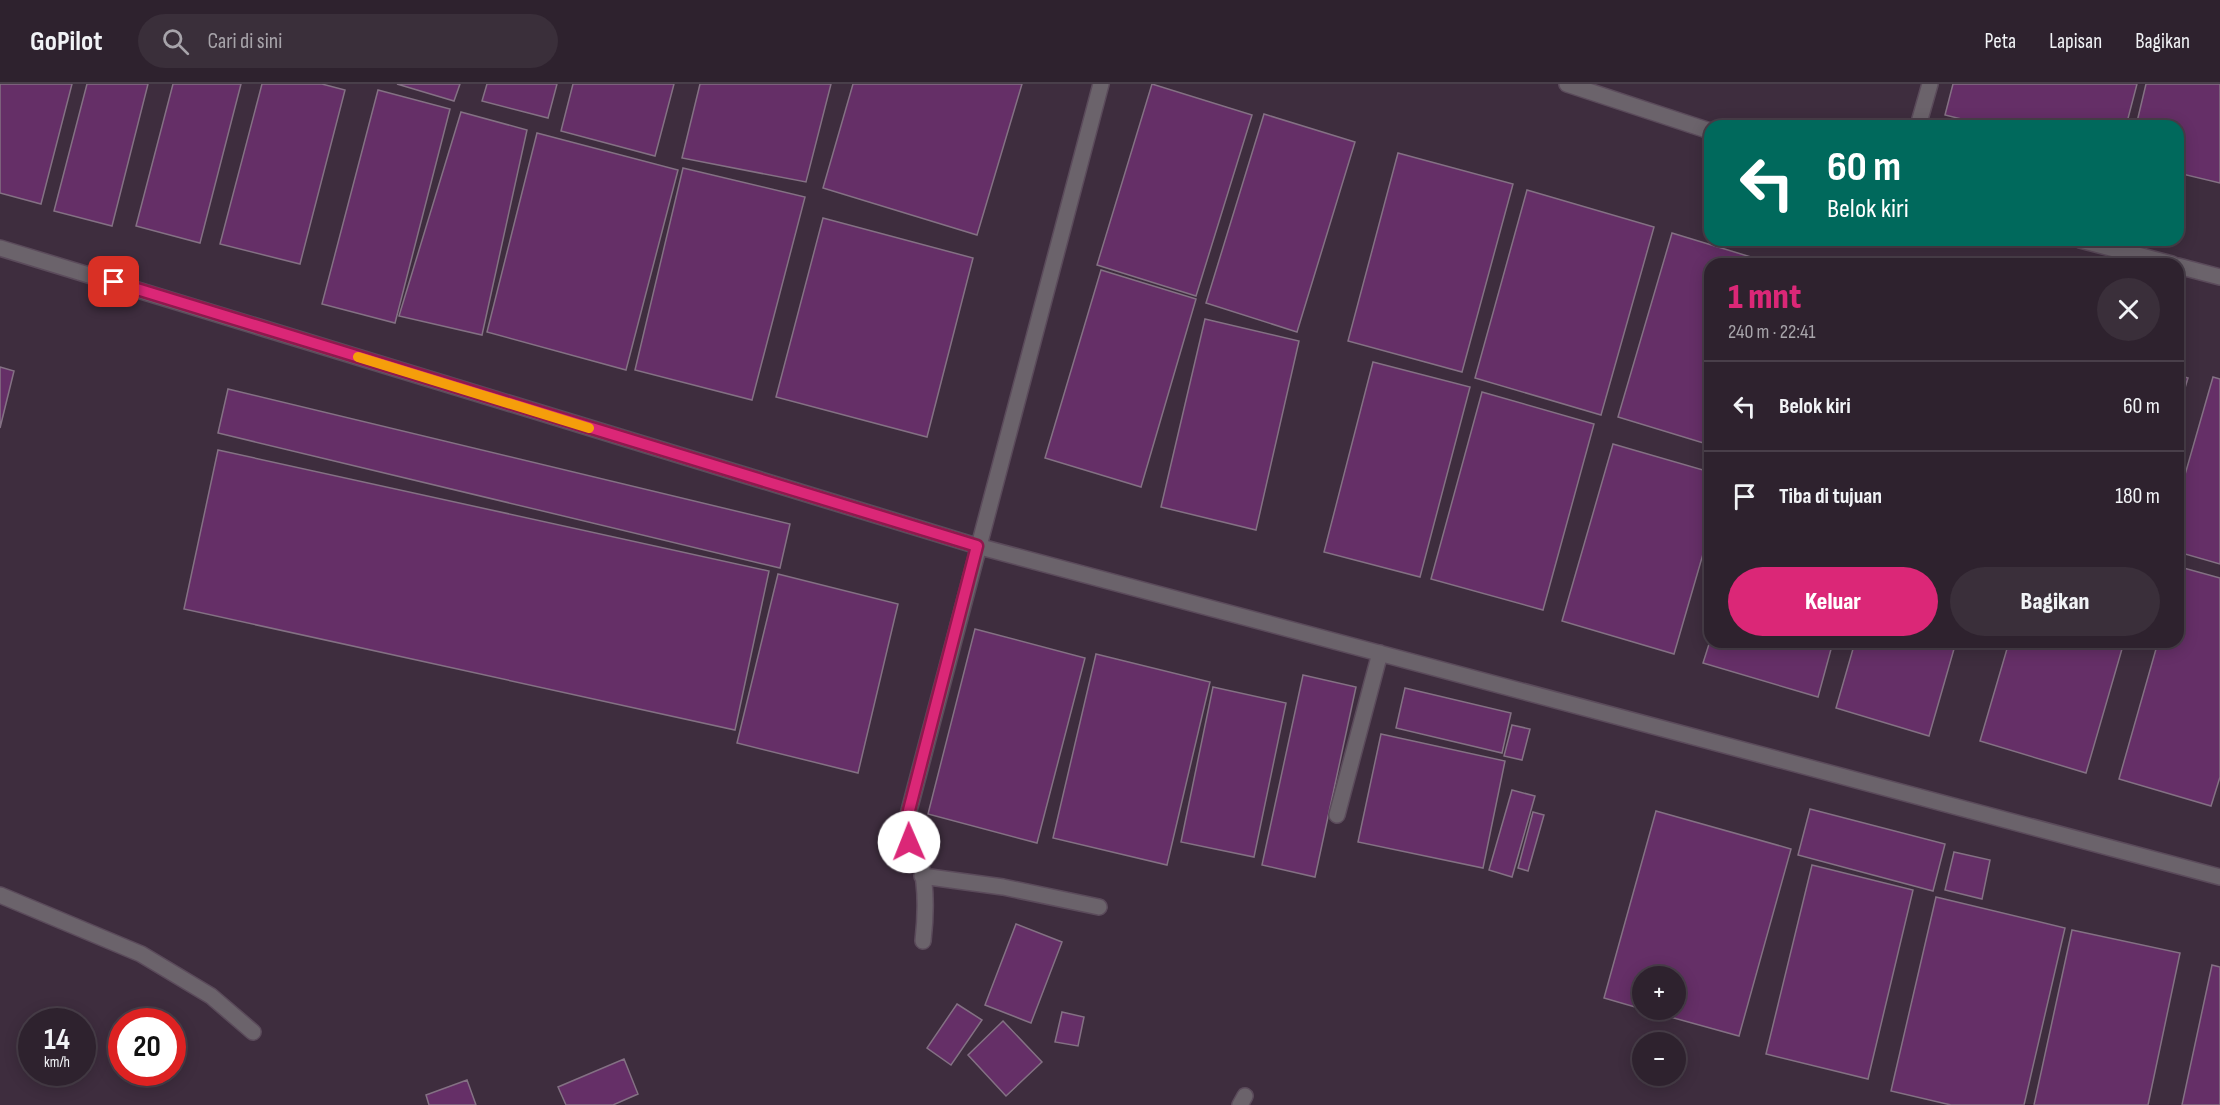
<!DOCTYPE html>
<html lang="id">
<meta charset="utf-8">
<style>
body{margin:0;font-family:"Sofia Sans Condensed",sans-serif;background:#3a2f3a;color:#f1f3f6;height:100vh;display:flex;flex-direction:column;font-size:22px;white-space:nowrap}
*{box-sizing:border-box;margin:0}
p{font-size:20px;color:#a7a4aa}
.icon{flex:none;width:33px;height:33px;fill:none;stroke:currentColor;stroke-width:2;stroke-linecap:round;stroke-linejoin:round}
.map{position:relative;flex:1;overflow:hidden}
.details{position:absolute;left:1704px;top:174px;width:480px;height:390px;display:flex;flex-direction:column;background:#2e222e;border-radius:18px;box-shadow:0 3px 15px #0003,0 0 0 2px #493f4a}
.details>*{flex:none}
.guide{position:absolute;left:1704px;top:36px;width:480px;height:126px;border-radius:18px;box-shadow:0 3px 15px #0003,0 0 0 2px #493f4a;background:#00695c;color:#fff;overflow:hidden}
.buttons{position:absolute;left:1632px;top:882px;display:grid;gap:12px}
.buttons a{display:grid;place-items:center;width:54px;height:54px;border-radius:50%;background:#2e222e;box-shadow:0 3px 15px #0003,0 0 0 2px #493f4a;font-size:30px}
.speed{position:absolute;left:18px;top:924px;display:flex;gap:12px;font-size:30px;font-weight:700;text-align:center}
.speed>*{display:grid;place-content:center;width:78px;height:78px;border-radius:50%;background:#2e222e;box-shadow:0 3px 15px #0003,0 0 0 2px #493f4a;line-height:1}
.speed small{font-size:15px;font-weight:400}
.speed .limit{border:9px solid #d22;background:#fff;color:#111}
.pin{position:absolute;display:grid;place-items:center;width:51px;height:51px;color:#fff;margin:-26px;border-radius:12px;box-shadow:0 3px 9px #0006}
.me{position:absolute;width:66px;margin:-33px;rotate:359deg;stroke-linejoin:round;filter:drop-shadow(0 0 4px #0008)}
.turn{display:flex;align-items:center;gap:21px;height:126px;padding:0 24px;font-size:27px}
.turn .icon{width:78px;height:78px;stroke-width:2.5}
.turn b{display:block;font-size:42px;line-height:51px}
.round{display:grid;place-items:center;flex:none;width:63px;height:63px;border-radius:32px;background:#3a2f3a}
.summary{display:flex;align-items:center;justify-content:space-between;height:102px;padding:0 24px}
h1{font-size:36px;font-weight:800;line-height:45px;color:#db2777}
.button{display:flex;gap:12px;margin-top:auto;padding:12px 24px}
.button a{flex:1;height:69px;border-radius:36px;background:#db2777;color:#fff;font-size:24px;font-weight:800;line-height:69px;text-align:center}
.button a+a{background:#3a2f3a;color:#f1f3f6}
ul{padding:0;list-style:none}
li{display:flex;align-items:center;gap:18px;height:90px;padding:0 24px;border-top:2px solid #493f4a}
li div{flex:1}
li b{display:block;font-size:22px}
li em{font-style:normal}
header{display:flex;align-items:center;gap:36px;box-sizing:border-box;height:84px;padding:0 30px;background:#2e222e;border-bottom:2px solid #493f4a}
header strong{font-size:28px}
nav{display:flex;gap:33px;margin-inline-start:auto;font-size:21px}
.search{width:420px;height:54px;background:#3a2f3a;display:flex;align-items:center;gap:15px;box-sizing:border-box;padding:0 21px;border-radius:33px;color:#a7a4aa;font-size:22px}
.map>svg:first-child{display:block}
.building{fill:#652f67;stroke:#847184;stroke-width:1.5}
.lines{fill:none;stroke-linecap:round;stroke-linejoin:round}
.lane-casing{stroke:#5b4b5b;stroke-width:18}
.street-casing{stroke:#5b4b5b;stroke-width:18}
.lane{stroke:#6b636b;stroke-width:15}
.street{stroke:#6b636b;stroke-width:15}
.route-casing{stroke:#8e194d;stroke-width:15}
.route{stroke:#db2777;stroke-width:10}
.slow{stroke:#f59e0b;stroke-width:10}
</style>
<header>
<strong>GoPilot</strong>
<div class="search"><svg class="icon" aria-label="search" viewBox="0 0 24 24"><circle cx="10" cy="10" r="6"/><path d="M15 15l6 6"/></svg>Cari di sini</div>
<nav><a>Peta</a><a>Lapisan</a><a>Bagikan</a></nav>
</header>
<div class="map">
<svg width="2220" height="1021" viewBox="0 0 2220 1021">
<rect width="100%" height="100%" fill="#3e2d3e"/>
<!-- building -->
<path class="building" d="M0,0H72L41,120L0,109Z
M87,0H148L112,142L54,127Z
M173,0H241L200,159L136,142Z
M262,0H322L345,6L300,180L220,160Z
M397,0H460L454,17Z
M487,0H557L548,34L482,17Z
M573,0H674L655,72L561,47Z
M700,0H831L806,98L682,74Z
M853,0H1022L977,151L823,104Z
M1152,0L1252,31L1196,212L1097,181Z
M1953,0H2137L2126,42H1990L1945,31Z
M2146,0H2220V99L2178,89V42H2136Z
M378,6L450,25L395,239L322,220Z
M461,28L527,46L482,251L399,232Z
M1264,30L1355,58L1297,248L1206,219Z
M537,49L678,86L626,286L487,248Z
M1398,69L1513,100L1462,288L1348,257Z
M683,84L805,113L752,316L635,286Z
M1527,106L1654,143L1601,331L1475,294Z
M823,134L973,174L927,353L776,313Z
M1672,149L1774,180H1710V361L1618,333Z
M1101,186L1196,215L1141,403L1045,374Z
M1205,235L1299,257L1256,446L1161,423Z
M1373,278L1470,303L1420,493L1324,468Z
M0,283L14,287L0,344Z
M2178,291L2188,294L2178,327Z
M2213,293L2220,295V480L2178,468V415Z
M228,305L790,440L780,484L218,349Z
M1482,308L1594,340L1543,526L1431,495Z
M1613,360L1710,388V446L1674,570L1562,537Z
M218,366L769,487L735,646L184,525Z
M2180,483L2220,494V693L2211,722L2119,695L2158,558H2178V491Z
M778,490L898,520L858,689L737,659Z
M975,545L1085,574L1037,759L928,730Z
M1710,557V558H1833L1818,613L1703,579Z
M1855,558H1956L1929,652L1836,624Z
M2009,558H2124L2086,689L1980,657Z
M1096,570L1210,598L1167,781L1053,754Z
M1303,591L1356,603L1315,793L1262,781Z
M1213,603L1286,619L1254,773L1181,758Z
M1405,604L1511,629L1502,669L1396,644Z
M1512,641L1530,645L1522,676L1504,672Z
M1381,650L1505,677L1483,784L1358,758Z
M1512,706L1535,712L1512,793L1489,786Z
M1810,725L1945,760L1933,807L1798,771Z
M1656,727L1791,765L1739,952L1645,926H1676V892H1642V925L1604,914Z
M1533,728L1544,731L1528,787L1518,784Z
M1954,768L1990,776L1982,815L1945,806Z
M1812,781L1913,806L1868,995L1766,970Z
M1936,813L2065,844L2024,1021H1951L1891,1007Z
M1016,840L1062,858L1031,939L985,921Z
M2072,846L2180,869L2148,1021H2034Z
M2212,881L2220,883V1021H2182Z
M957,920L982,936L951,981L927,964Z
M1062,928L1084,933L1078,962L1055,958Z
M1003,937L1042,978L1006,1012L968,971Z
M624,975L638,1010L613,1021H566L558,1003Z
M467,996L476,1021H429L426,1011Z"/>
<g class="lines">
<defs>
<path id="lane" d="M1567,0L1710,47
M1918,42L1930,0
M2080,156L2172,180
M0,164L977,462L2220,793
M2178,182L2220,193
M1337,731L1380,569
M922,792L1003,803L1099,823
M0,811L141,870L211,912L253,948
M923,857C926,831 927,803 920,777C916,763 907,754 906,738L1101,0"/>
<path id="street" d="M1240,1021L1245,1012"/>
</defs>
<!-- lane casing -->
<use href="#lane" class="lane-casing"/>
<!-- street casing -->
<use href="#street" class="street-casing"/>
<!-- lane -->
<use href="#lane" class="lane"/>
<!-- street -->
<use href="#street" class="street"/>
</g>
<g class="lines">
<defs>
<path id="route" d="M114,198L977,462L906,738L909,758"/>
</defs>
<!-- route casing -->
<use href="#route" class="route-casing"/>
<!-- route -->
<use href="#route" class="route"/>
<!-- slow -->
<path class="slow" d="M358,273L589,344"/>
</g>
</svg>
<div class="buttons">
<a>+</a>
<a>−</a>
</div>
<div class="speed"><div>14<small>km/h</small></div><div class="limit">20</div></div>
<div class="pin" style="left:114px;top:198px;background:#d93025"><svg class="icon" aria-label="arrive" viewBox="0 0 24 24"><path d="M6 21V4h12l-3 4 3 4H6"/></svg></div>
<svg class="me" style="left:909px;top:758px" viewBox="-20 -20 40 40"><circle r="19" fill="#fff"/><path d="M0-13L10 11 0 6-10 11z" fill="#db2777"/></svg>
<div class="guide">
<div class="turn"><svg class="icon" aria-label="left" viewBox="0 0 24 24"><path d="M17 20v-9H6M10 6l-5 5 5 5"/></svg><div><b>60 m</b>Belok kiri</div></div>
</div>
<section class="details">
<div class="summary"><div><h1>1 mnt</h1><p>240 m · 22:41</p></div><a class="round"><svg class="icon" aria-label="close" viewBox="0 0 24 24"><path d="M6 6l12 12M18 6L6 18"/></svg></a></div>
<ul>
<li><svg class="icon" aria-label="left" viewBox="0 0 24 24"><path d="M17 20v-9H6M10 6l-5 5 5 5"/></svg><div><b>Belok kiri</b></div><em>60 m</em></li>
<li><svg class="icon" aria-label="arrive" viewBox="0 0 24 24"><path d="M6 21V4h12l-3 4 3 4H6"/></svg><div><b>Tiba di tujuan</b></div><em>180 m</em></li>
</ul>
<div class="button"><a>Keluar</a><a>Bagikan</a></div>
</section>
</div>
